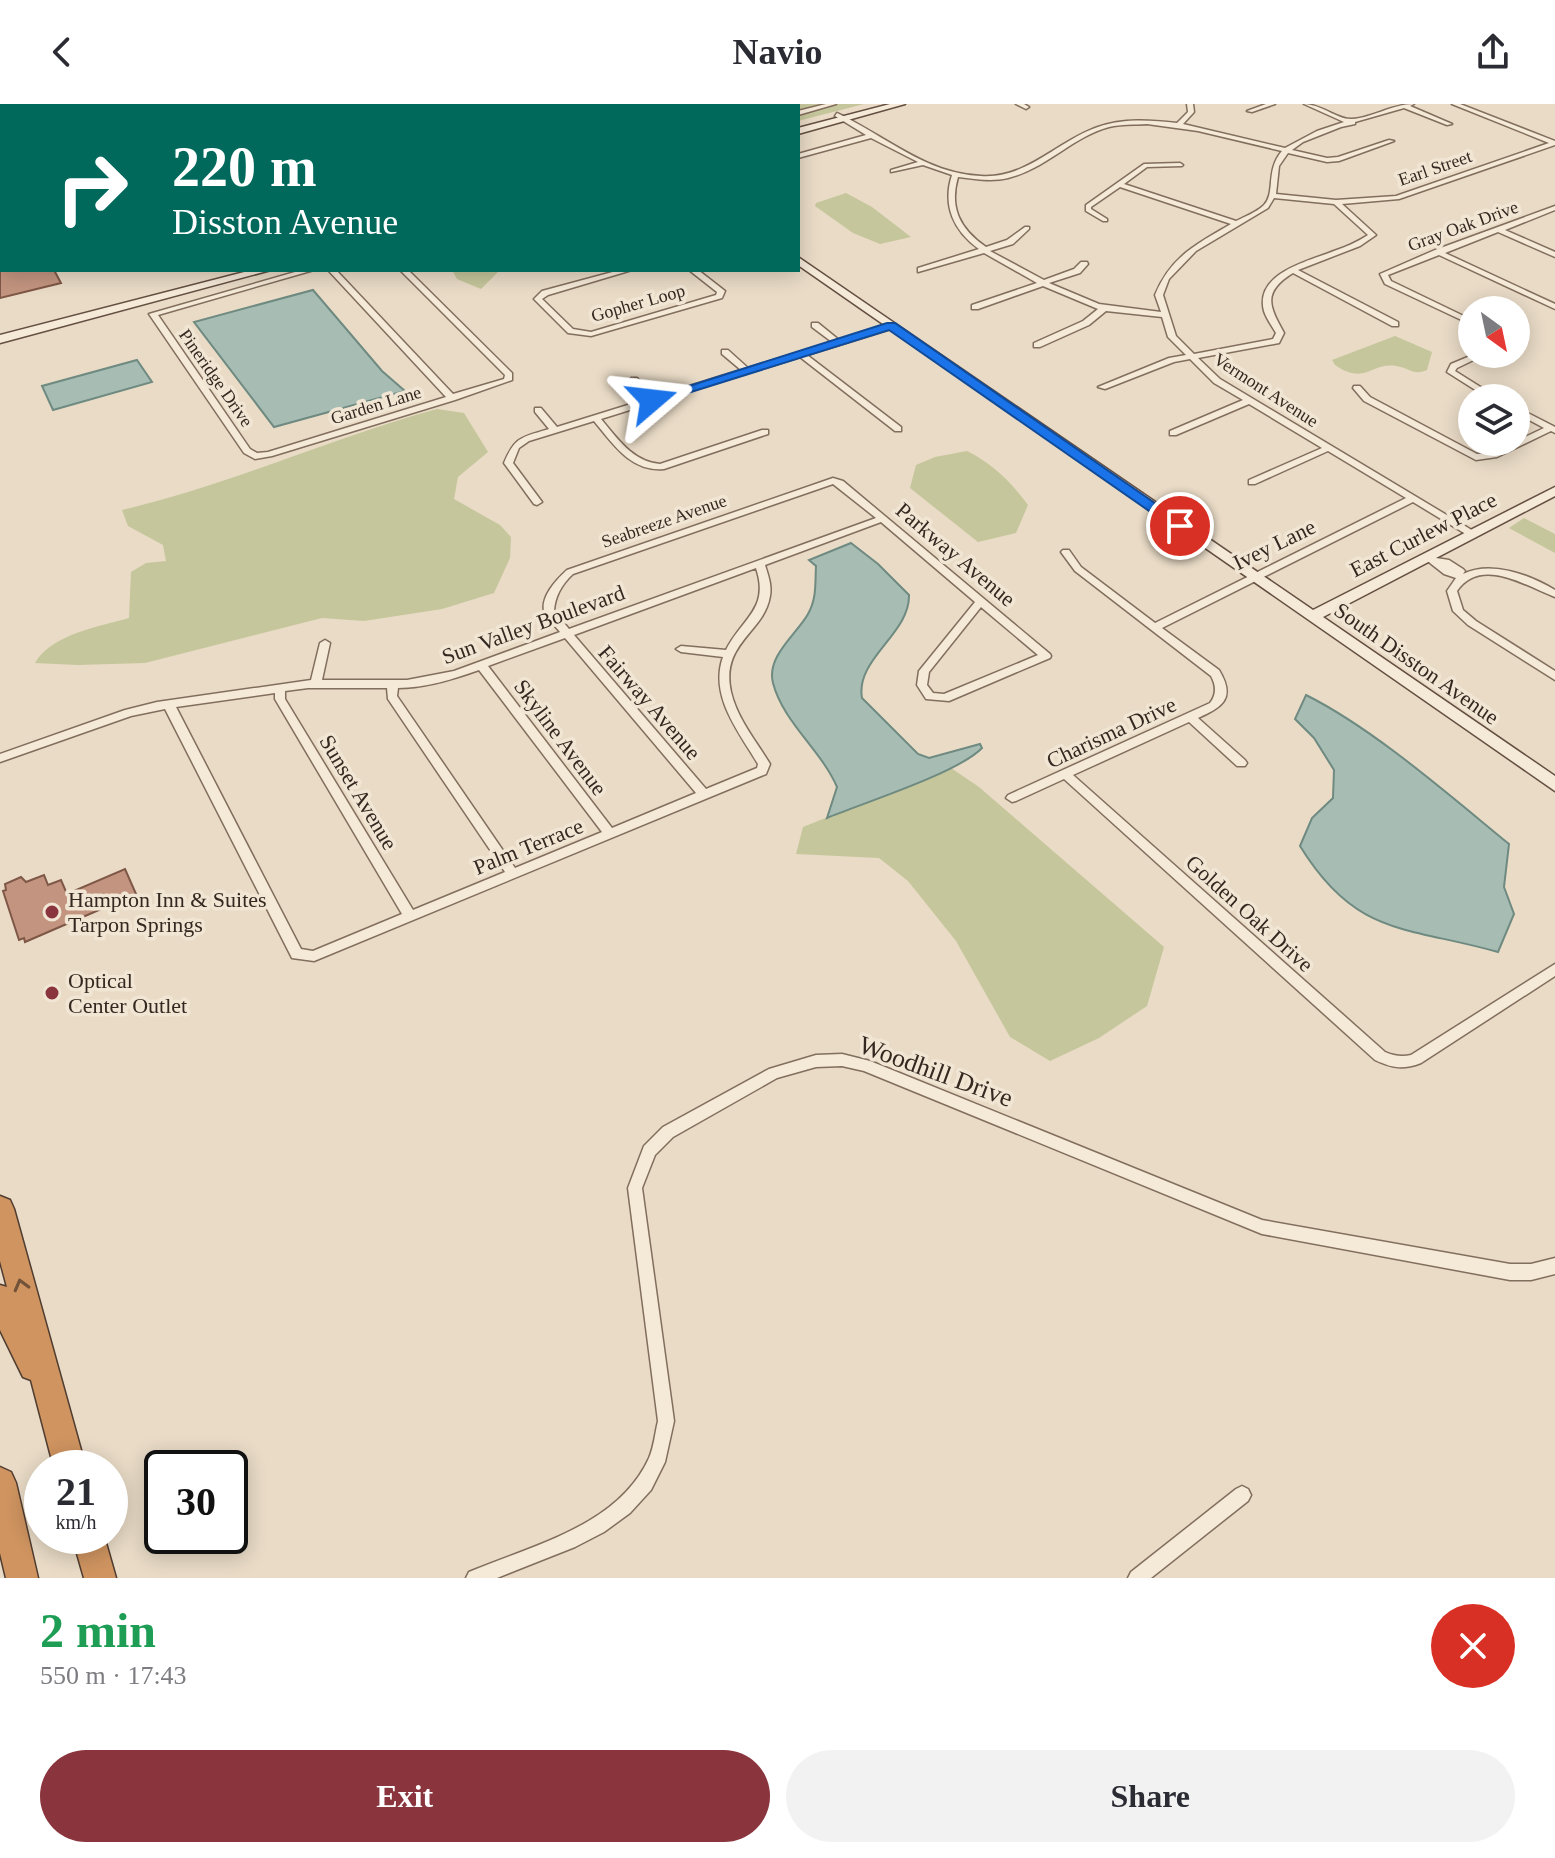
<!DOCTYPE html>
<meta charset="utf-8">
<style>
body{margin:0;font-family:"Times New Roman",serif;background:#f2f2f3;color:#2b2b33;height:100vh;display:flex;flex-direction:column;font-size:30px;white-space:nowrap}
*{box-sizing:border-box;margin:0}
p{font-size:26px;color:#7c7c81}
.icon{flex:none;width:44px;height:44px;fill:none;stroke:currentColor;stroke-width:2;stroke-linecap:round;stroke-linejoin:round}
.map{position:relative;height:1474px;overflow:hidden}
.drawer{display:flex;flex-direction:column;background:#fff;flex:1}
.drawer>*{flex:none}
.banner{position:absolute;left:0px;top:0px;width:800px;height:168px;box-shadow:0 4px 20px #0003;background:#00695c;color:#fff;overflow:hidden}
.needle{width:52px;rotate:147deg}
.buttons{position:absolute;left:1458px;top:192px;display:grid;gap:16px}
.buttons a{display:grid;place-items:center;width:72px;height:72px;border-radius:50%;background:#fff;box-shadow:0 4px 20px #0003;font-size:40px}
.speed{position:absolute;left:24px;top:1346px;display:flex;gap:16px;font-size:40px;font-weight:700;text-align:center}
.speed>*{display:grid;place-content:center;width:104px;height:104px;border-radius:50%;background:#fff;box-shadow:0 4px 20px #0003;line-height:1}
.speed small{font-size:20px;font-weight:400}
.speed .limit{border:4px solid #111;border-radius:12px;background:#fff;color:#111}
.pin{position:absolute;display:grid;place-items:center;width:68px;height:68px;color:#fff;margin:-34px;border:4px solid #fff;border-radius:50%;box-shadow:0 2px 8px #0007}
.me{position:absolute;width:88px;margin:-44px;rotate:73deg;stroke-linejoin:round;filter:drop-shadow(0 0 6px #0008)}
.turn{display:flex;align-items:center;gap:28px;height:168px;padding:0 40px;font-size:36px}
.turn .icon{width:104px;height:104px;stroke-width:2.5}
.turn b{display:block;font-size:56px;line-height:68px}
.round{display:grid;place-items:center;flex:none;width:84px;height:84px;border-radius:42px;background:#f2f2f3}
.overview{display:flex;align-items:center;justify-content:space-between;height:136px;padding:0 40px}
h1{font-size:48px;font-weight:600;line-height:60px;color:#1e9e55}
.action{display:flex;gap:16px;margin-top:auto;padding:16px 40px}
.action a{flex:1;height:92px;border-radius:48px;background:#8a343d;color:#fff;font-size:32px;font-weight:600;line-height:92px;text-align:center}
.action a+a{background:#f2f2f3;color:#2b2b33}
header{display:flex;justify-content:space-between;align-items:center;height:104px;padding:0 40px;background:#fff;font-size:36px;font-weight:600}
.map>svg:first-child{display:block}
.green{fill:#c5c69b}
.water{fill:#a7bdb4;stroke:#6e8a81;stroke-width:2}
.building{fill:#c39580;stroke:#7f5746;stroke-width:2}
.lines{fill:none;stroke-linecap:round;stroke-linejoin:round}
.street-casing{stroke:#826e5d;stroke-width:3}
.secondary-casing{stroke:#644f41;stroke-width:3}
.highway-casing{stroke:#503d31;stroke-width:3}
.street{fill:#f5e9d8;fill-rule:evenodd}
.secondary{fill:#f5e9d8;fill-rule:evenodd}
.highway{fill:#cf9460;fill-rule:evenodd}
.oneway{stroke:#72533a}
.route{fill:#1a73e8;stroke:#114b97;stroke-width:2}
.poi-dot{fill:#8a343d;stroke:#f1e6d4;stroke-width:3}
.labels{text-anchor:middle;stroke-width:7;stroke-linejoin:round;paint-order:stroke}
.far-street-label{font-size:18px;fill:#342820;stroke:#f1e6d4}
.street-label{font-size:22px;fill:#342820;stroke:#f1e6d4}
.poi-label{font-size:22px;fill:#342820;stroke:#f1e6d4;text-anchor:start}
.near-street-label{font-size:26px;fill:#342820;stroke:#f1e6d4}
</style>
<header><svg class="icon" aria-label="back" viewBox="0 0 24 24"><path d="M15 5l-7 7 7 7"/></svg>Navio<svg class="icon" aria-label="share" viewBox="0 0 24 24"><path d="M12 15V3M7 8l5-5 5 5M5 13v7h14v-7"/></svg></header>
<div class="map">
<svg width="1555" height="1474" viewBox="0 0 1555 1474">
<rect width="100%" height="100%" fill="#e9dbc6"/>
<!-- green -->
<path class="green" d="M583,0H864L798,17V2Z
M846,89L872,103L911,133L880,140L853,129L815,102L816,99Z
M452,166H500L481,185L457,175Z
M1395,232L1432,248L1427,266C1413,272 1410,264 1396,262C1371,258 1366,282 1335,261L1332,256Z
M437,305L464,309L488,348L458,373L454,395L500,421L511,433L510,454L494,489L442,505L364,517L322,514L145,559L77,561L35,559C52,530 98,523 129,514L131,468L146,459L166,457L163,441L128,422L122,406C230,381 331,334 437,305Z
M967,347C993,360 1011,378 1028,401L1016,429L978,438L910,384L916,361L935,353Z
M1524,414L1555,430V449L1509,424Z
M951,664L979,683L1164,843L1147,902L1099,934L1050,957L1010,933L956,837L908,777L879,754L796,750L803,723Z"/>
<!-- water -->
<path class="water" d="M313,186L382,267L405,287L274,323L194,218Z
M137,256L152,278L53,306L42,282Z
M851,439L878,460L909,491C910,530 855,555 862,594L918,650L929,654L980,640L982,644C958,669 863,699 827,714L837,683C821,646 783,618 773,579C766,552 797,530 808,510C817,494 815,479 816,462L809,456Z
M1306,591C1374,625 1449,691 1509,740L1504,783L1514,810L1498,848C1406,822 1356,833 1300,742L1312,714L1333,694L1334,666L1314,634L1295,615Z"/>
<!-- building -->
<path class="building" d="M0,166H54L61,179L0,194Z
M125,765L136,790L25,838L24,834L19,836L3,787L6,786L5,780L21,773L26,778L44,771L48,781L61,776L67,790Z"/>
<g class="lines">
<defs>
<path id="street" d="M826,0H836L798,11V7Z
M1016,0H1024L1029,3L1026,5Z
M1187,0H1193L1194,8L1183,20L1285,44L1317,27L1344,18L1304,0C1321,0 1338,16 1352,15C1372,14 1392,0 1414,0L1410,2L1452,20L1447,21L1404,4L1355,18V20L1341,23L1303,38L1292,46L1327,54L1338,53L1389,36L1394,37L1339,57L1327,58L1288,49L1279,62L1276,90L1336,96L1396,92L1549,39L1452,0H1460L1555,37V41L1399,95L1342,100L1376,131L1360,142L1298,166L1398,218V222H1392L1293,169C1262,188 1269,202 1284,229L1279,239L1198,254L1220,275L1475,428V432H1469L1413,398L1162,524L1219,566C1236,594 1223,603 1198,614L1245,656L1247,659L1245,662H1237L1189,618L1073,671L1385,948C1394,952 1402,953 1411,951L1555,860V872L1421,959C1403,966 1392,964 1375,956L1064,675L1016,697L1012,698L1006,694L1008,691L1210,599C1217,590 1216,581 1211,572L1075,467L1061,448L1063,446H1069L1081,463L1155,519L1406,394L1328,347L1255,380H1249V376L1322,344L1249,300L1176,331H1170V327L1243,296L1214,279L1190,255L1174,258L1105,285L1098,283L1169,254L1186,251L1168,233L1162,213L1106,207L1089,221L1040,243H1034V239L1083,217L1098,205L1043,182L978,205H972V201L1037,179L984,149L918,168V164L979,145C954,127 942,102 952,71L923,61L891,68V66L918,58L871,34L798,54V50L866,31L835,12L837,9C884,31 926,70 981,72C1027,75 1057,37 1098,23C1123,14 1151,16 1177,19L1188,8ZM1147,20L1198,27L1282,47C1265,67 1276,88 1264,101C1257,108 1244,113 1236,117L1124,80L1147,63L1182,62L1183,61L1180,59L1144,60L1086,101V107L1103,117H1107V115L1091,105V103L1120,83L1231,120C1197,140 1171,152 1155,191L1161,208L1099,200L1049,179L1080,169L1088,160L1087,158H1081L1074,165L1044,176L990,147L1013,140L1029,125V123H1025L1007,136L986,143C960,125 949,104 958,73C975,75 992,78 1008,74C1046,65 1072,33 1109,23C1122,20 1134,21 1147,20ZM1274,94L1334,100L1368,131C1357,138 1346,143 1334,147C1309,157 1254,169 1264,207C1266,214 1272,222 1276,229L1273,235L1194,250L1176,232L1163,191L1169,175L1196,147L1268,104Z
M1266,0H1275L1252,8L1247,7Z
M1555,102V106L1505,126L1555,148V153L1498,128L1445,149L1555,200V205L1439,151L1388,171L1391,177L1472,216V221L1385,180L1380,170L1435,146Z
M302,166H314L158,211L250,345L257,349L268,348L446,293L328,166H336L453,290L504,275L505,271L400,166H408L512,269V276L455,296L272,352L255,355L244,349L149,210Z
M620,166H632L548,191L542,195L573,225L591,228L716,191L717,188L689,166H698L725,187L722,194L591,232L568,229L534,195L542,187Z
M812,219H818L839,236L894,220V224L807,251L901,323V327H895L800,253L601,315C617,334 633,358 660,360L762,326H768V330L664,365C631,368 613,340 594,317L529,337L519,344L513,359L542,398L537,401L534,400L504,359C515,332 523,333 549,325L535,308V304H541L557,323L647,295L631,278V274H637L654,293L741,266L722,250V246H728L748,264L832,238L812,223Z
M1475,250H1486L1457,264L1455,267L1498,294H1488L1447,268L1451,260Z
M1354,282H1360L1370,293L1477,350L1492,349L1544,324L1516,309V303L1555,323V329L1551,327L1497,353L1476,356L1364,297L1353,284Z
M833,374L843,377L1050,550L1051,552L1050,554L949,597L926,595L917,581L919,567L975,498L881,418L765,461C768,471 772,481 770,492C764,529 720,539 731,588C737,614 756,637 770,660L766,670L314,857L292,854L165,605L131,612L0,658V650L125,606L157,598L311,576L320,539L325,536L330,539L322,576H407L454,567L560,528C556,522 545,514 544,507C541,492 557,475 567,466ZM833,380L876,414L569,525L554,507C555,492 562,480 573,470ZM756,464C770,505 742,514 726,546L681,542L676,545L681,548L723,553C709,592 739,628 758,660L757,664L706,685L574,531ZM981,503L1038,551L944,590L933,589L927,581L929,568ZM565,534L696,689L612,724L488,562ZM479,566L602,728L515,764L397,592L398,584C425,584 454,575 479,566ZM308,584H387L388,595L505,768L413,806L285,595V587ZM275,589V595L402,810L313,847L301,845L176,603Z
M1428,450L1436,454L1449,456L1463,465L1465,467L1463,470C1491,456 1530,471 1555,486V493C1526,482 1481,452 1457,487L1463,506L1476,517L1555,567V576L1468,521L1453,507L1447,487L1456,474L1444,470L1425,455L1423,453Z
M842,950L870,957L1262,1116L1510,1160H1531L1555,1154V1170L1531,1176H1510L1262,1130L864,967L842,962L816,963L777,974L673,1033L655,1051L642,1084L674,1317L665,1358L651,1386L630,1409L604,1428L575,1443L537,1458L497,1474H466L469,1468C533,1441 618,1422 649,1354C654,1343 655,1329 658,1317L628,1084L644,1042L663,1023L769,965L816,951Z
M1242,1382L1248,1385L1251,1391L1248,1397L1151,1474H1128L1131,1468L1236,1385Z"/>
<path id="secondary" d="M553,0H565L567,2H555Z
M890,0H905L798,30V24Z
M798,153L1313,506L1555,383V392L1323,513L1555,672V687L798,161Z
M252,166H271L0,239V231Z"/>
<path id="highway" d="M0,1092L10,1096L14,1105L86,1364H54L31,1276L23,1273L0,1226V1181L7,1183L0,1157Z
M0,1363L11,1368L16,1379L38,1474H6L0,1449Z
M72,1432H104L116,1474H84Z"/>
</defs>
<!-- street casing -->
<use href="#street" class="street-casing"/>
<!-- secondary casing -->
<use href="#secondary" class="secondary-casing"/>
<!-- highway casing -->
<use href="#highway" class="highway-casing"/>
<!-- street -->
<use href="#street" class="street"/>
<!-- secondary -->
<use href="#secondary" class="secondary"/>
<!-- highway -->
<use href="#highway" class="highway"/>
</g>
<!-- one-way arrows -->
<defs><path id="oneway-chevron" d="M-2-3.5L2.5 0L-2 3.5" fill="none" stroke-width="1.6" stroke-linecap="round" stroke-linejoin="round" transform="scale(2)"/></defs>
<use class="oneway" href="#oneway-chevron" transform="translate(21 1181) rotate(-105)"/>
<!-- route -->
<path class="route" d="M887,219H895L1188,422L1180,427L1175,425L889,226L656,299L645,296Z"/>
<!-- markers -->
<g class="poi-dot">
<circle cx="52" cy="808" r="8"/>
<circle cx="52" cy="889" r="8"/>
</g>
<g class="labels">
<!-- far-street labels -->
<g class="far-street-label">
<text transform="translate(1435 64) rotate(-19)" y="6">Earl Street</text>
<text transform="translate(1463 122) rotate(-20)" y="6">Gray Oak Drive</text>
<text transform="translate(638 199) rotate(-16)" y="6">Gopher Loop</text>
<text transform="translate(216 274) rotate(55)" y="6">Pineridge Drive</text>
<text transform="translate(1266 286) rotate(33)" y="6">Vermont Avenue</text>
<text transform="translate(376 301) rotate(-17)" y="6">Garden Lane</text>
<text transform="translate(664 417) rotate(-19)" y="6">Seabreeze Avenue</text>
</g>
<!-- street labels -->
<g class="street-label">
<text transform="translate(1423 430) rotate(-27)" y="8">East Curlew Place</text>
<text transform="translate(1274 440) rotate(-26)" y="8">Ivey Lane</text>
<text transform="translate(956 450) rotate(40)" y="8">Parkway Avenue</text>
<text transform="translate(533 520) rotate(-20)" y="8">Sun Valley Boulevard</text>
<text transform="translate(1417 559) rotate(35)" y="8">South Disston Avenue</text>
<text transform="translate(650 598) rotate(49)" y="8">Fairway Avenue</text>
<text transform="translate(1111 628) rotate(-25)" y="8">Charisma Drive</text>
<text transform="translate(561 633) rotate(53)" y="8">Skyline Avenue</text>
<text transform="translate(359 688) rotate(59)" y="8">Sunset Avenue</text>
<text transform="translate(528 742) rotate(-22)" y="8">Palm Terrace</text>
<text transform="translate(1250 809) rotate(42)" y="8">Golden Oak Drive</text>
</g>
<!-- poi labels -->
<g class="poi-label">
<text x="68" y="803">Hampton Inn &amp; Suites<tspan x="68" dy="25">Tarpon Springs</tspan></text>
<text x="68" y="884">Optical<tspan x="68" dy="25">Center Outlet</tspan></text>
</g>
<!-- near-street labels -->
<g class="near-street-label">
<text transform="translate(936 967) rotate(20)" y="9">Woodhill Drive</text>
</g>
</g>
</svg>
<div class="buttons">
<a><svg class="needle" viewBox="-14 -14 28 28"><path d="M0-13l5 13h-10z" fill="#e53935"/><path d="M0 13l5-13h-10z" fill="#7c7c81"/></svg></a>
<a><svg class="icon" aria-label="layers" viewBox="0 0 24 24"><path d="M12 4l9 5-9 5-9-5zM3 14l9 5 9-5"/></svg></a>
</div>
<div class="speed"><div>21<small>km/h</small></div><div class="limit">30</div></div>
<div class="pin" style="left:1180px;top:422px;background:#d93025"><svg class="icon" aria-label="arrive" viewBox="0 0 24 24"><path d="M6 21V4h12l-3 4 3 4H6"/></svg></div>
<svg class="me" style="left:652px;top:296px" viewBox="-20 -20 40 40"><path d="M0-17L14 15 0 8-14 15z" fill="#1a73e8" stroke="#fff" stroke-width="4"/></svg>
<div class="banner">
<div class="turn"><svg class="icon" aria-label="right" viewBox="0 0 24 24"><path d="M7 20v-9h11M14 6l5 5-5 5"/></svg><div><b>220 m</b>Disston Avenue</div></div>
</div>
</div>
<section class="drawer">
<div class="overview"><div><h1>2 min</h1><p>550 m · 17:43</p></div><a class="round" style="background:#d93025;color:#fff"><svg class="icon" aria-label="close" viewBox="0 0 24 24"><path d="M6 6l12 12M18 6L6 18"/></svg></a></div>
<div class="action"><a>Exit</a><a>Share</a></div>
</section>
